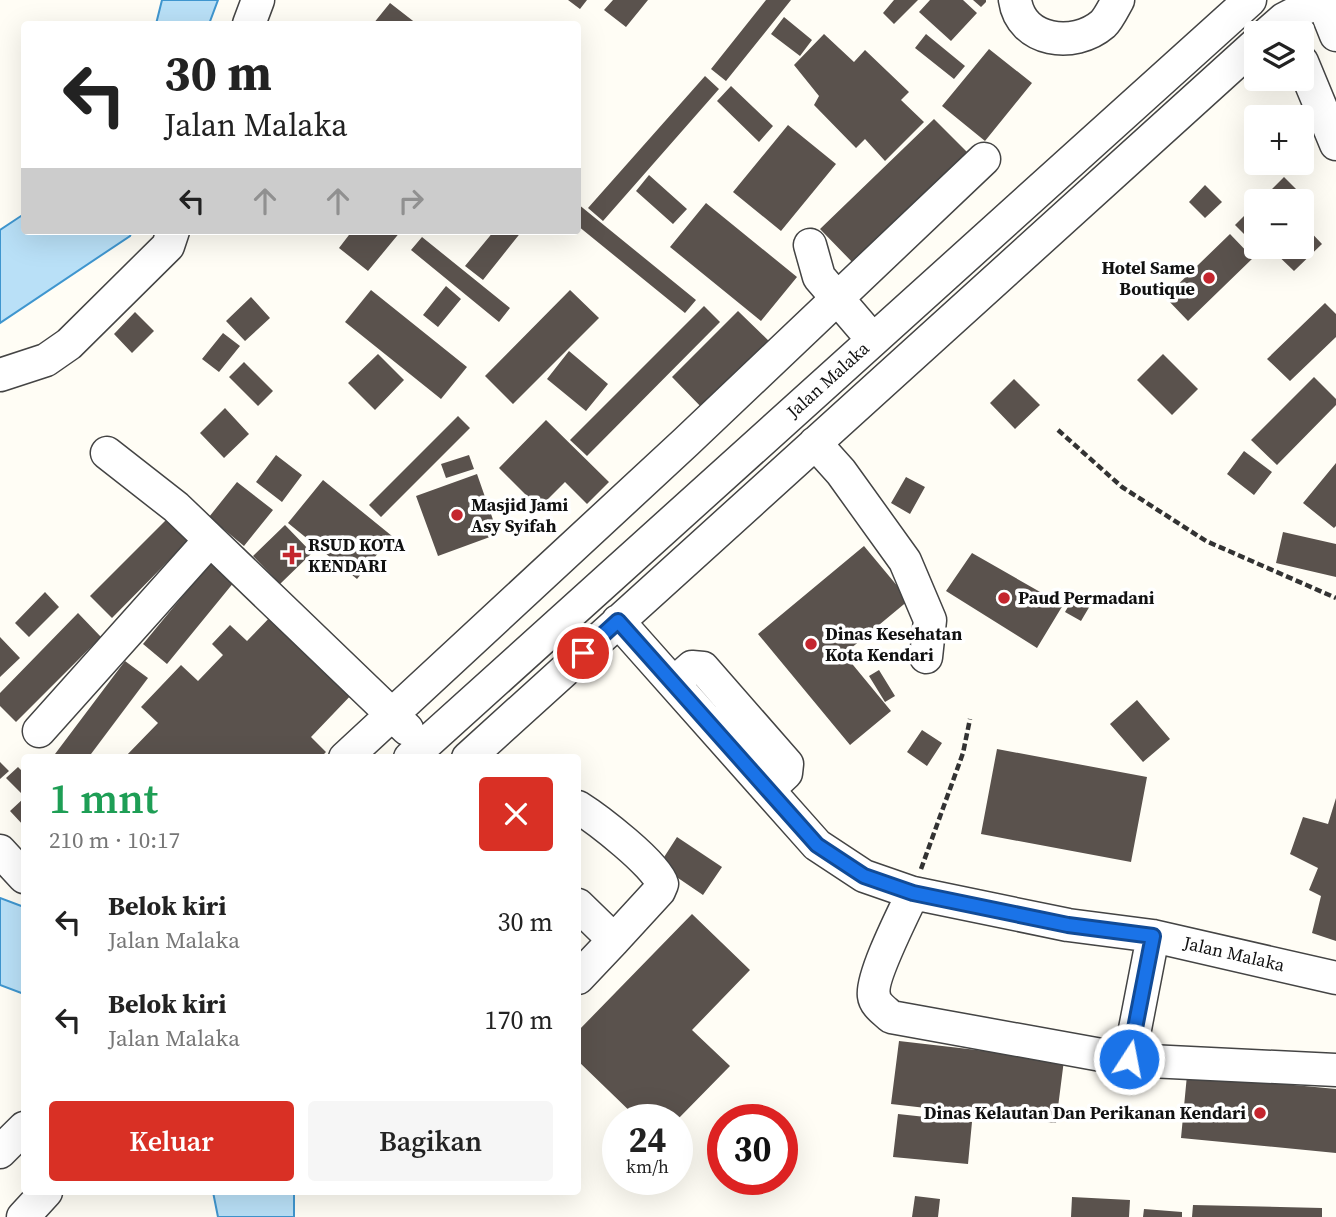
<!DOCTYPE html>
<html lang="id">
<meta charset="utf-8">
<style>
body{margin:0;font-family:"Source Serif 4",serif;background:#f6f6f6;color:#222;height:100vh;display:flex;flex-direction:column;font-size:26px;white-space:nowrap}
*{box-sizing:border-box;margin:0}
p{font-size:23px;color:#767676}
.icon{flex:none;width:38px;height:38px;fill:none;stroke:currentColor;stroke-width:2;stroke-linecap:round;stroke-linejoin:round}
.map{position:relative;flex:1;overflow:hidden}
.side{position:absolute;left:21px;top:754px;width:560px;height:441px;display:flex;flex-direction:column;background:#fff;border-radius:7px;box-shadow:0 7px 28px #0002}
.side>*{flex:none}
.guide{position:absolute;left:21px;top:21px;width:560px;height:214px;border-radius:7px;box-shadow:0 7px 28px #0002;background:#fff;color:#222;overflow:hidden}
.buttons{position:absolute;left:1244px;top:21px;display:grid;gap:14px}
.buttons a{display:grid;place-items:center;width:70px;height:70px;border-radius:7px;background:#fff;box-shadow:0 7px 28px #0002;font-size:35px}
.speed{position:absolute;left:602px;top:1104px;display:flex;gap:14px;font-size:35px;font-weight:700;text-align:center}
.speed>*{display:grid;place-content:center;width:91px;height:91px;border-radius:50%;background:#fff;box-shadow:0 7px 28px #0002;line-height:1}
.speed small{font-size:18px;font-weight:400}
.speed .limit{border:10px solid #d22;background:#fff;color:#111}
.pin{position:absolute;display:grid;place-items:center;width:60px;height:60px;color:#fff;margin:-30px;border:4px solid #fff;border-radius:50%;box-shadow:0 2px 7px #0007}
.me{position:absolute;width:77px;margin:-38px;rotate:11deg;stroke-linejoin:round;filter:drop-shadow(0 0 5px #0008)}
.turn{display:flex;align-items:center;gap:24px;height:147px;padding:0 28px;font-size:32px}
.turn .icon{width:91px;height:91px;stroke-width:2.5}
.turn b{display:block;font-size:49px;line-height:60px}
.lanes{display:flex;align-items:center;height:66px;padding:0 28px;background:#0003;justify-content:center;gap:35px;direction:ltr}
.lanes .off{opacity:.35}
.round{display:grid;place-items:center;flex:none;width:74px;height:74px;border-radius:7px;background:#f6f6f6}
.summary{display:flex;align-items:center;justify-content:space-between;height:119px;padding:0 28px}
h1{font-size:42px;font-weight:600;line-height:52px;color:#1e9e55}
.primary-button{display:flex;gap:14px;margin-top:auto;padding:14px 28px}
.primary-button a{flex:1;height:80px;border-radius:7px;background:#d93025;color:#fff;font-size:28px;font-weight:600;line-height:80px;text-align:center}
.primary-button a+a{background:#f6f6f6;color:#222}
ul{padding:0;list-style:none}
li{display:flex;align-items:center;gap:21px;height:98px;padding:0 28px}
li div{flex:1}
li b{display:block;font-size:26px}
li em{font-style:normal}
.map>svg:first-child{display:block}
.water{fill:#b9e0f7;stroke:#3f96cf;stroke-width:2}
.building{fill:#5a524d}
.lines{fill:none;stroke-linecap:round;stroke-linejoin:round}
.minor-casing{stroke:#444;stroke-width:35}
.path{stroke:#333;stroke-width:4.5;stroke-dasharray:7 3.5;stroke-linecap:butt}
.minor{stroke:#fff;stroke-width:32}
.route-casing{stroke:#114b97;stroke-width:18}
.route{stroke:#1a73e8;stroke-width:12}
.poi-dot{fill:#c4262e;stroke:#fff;stroke-width:2.5}
.labels{text-anchor:middle;stroke-width:7;stroke-linejoin:round;paint-order:stroke}
.poi-label{font-size:18px;font-weight:bold;fill:#111;stroke:#fff;text-anchor:start}
.street-label{font-size:18px;fill:#111;stroke:#fff}
</style>
<div class="map">
<svg width="1336" height="1217" viewBox="0 0 1336 1217">
<rect width="100%" height="100%" fill="#fffdf5"/>
<!-- water -->
<path class="water" d="M162,0H218L209,24H156Z
M24,214V231H132L130,236L0,323V230Z
M0,898L24,907V994L0,985Z
M213,1192H294V1217H218Z"/>
<!-- building -->
<path class="building" d="M568,0H587L580,9Z
M613,0H648L626,27L604,10Z
M766,0H791L726,81L711,69Z
M894,0H918L894,24L883,13Z
M930,0H963L977,13L951,41L919,12Z
M973,0H986V2L981,7Z
M390,3L417,24H373Z
M784,17L812,40L800,56L771,34Z
M824,34L854,62L865,50L909,92L901,100L924,122L885,161L865,139L856,148L814,105L819,96L794,65Z
M926,34L965,66L954,79L915,48Z
M989,49L1032,83L985,141L942,106Z
M705,76L719,89L603,221L588,208Z
M731,86L773,126L759,142L717,101Z
M934,119L968,153L854,264L820,229Z
M788,125L836,164L781,231L733,192Z
M649,175L687,209L673,224L636,191Z
M1284,177L1306,199L1302,203V201H1260Z
M1205,185L1222,202L1205,218L1189,202Z
M706,203L797,277L761,321L670,247Z
M578,204L696,300L685,313L578,226Z
M1256,204V246L1235,225Z
M1302,223L1322,244L1294,271L1269,247H1302Z
M352,231H401L368,271L339,248Z
M494,231H522L483,280L465,266Z
M1230,234L1253,258L1188,321L1165,297Z
M422,237L510,308L499,322L411,250Z
M446,286L461,299L438,327L423,315Z
M371,290L467,367L441,399L345,322Z
M570,290L599,318L513,404L485,376Z
M251,297L270,318L245,341L226,321Z
M1325,303L1336,314V337L1290,381L1267,359Z
M704,306L720,322L587,456L570,440Z
M738,311L773,345L706,412L672,377Z
M135,312L154,331L132,353L114,334Z
M223,333L240,346L219,372L202,359Z
M569,351L608,384L586,411L547,379Z
M378,354L404,380L375,410L348,383Z
M1163,354L1198,389L1172,415L1137,380Z
M244,362L273,391L258,406L229,377Z
M1314,377L1336,399V405L1277,465L1251,440Z
M1014,379L1040,405L1015,429L990,403Z
M225,408L249,434L224,458L200,433Z
M458,416L470,428L381,517L369,505Z
M546,420L609,482L587,504L565,482L539,508L499,468Z
M1244,451L1272,472L1254,495L1227,474Z
M276,455L302,475L282,502L256,482Z
M469,455L474,469L446,478L441,464Z
M1336,463V526L1334,528L1303,503Z
M477,474L498,534L438,556L416,496Z
M906,477L925,487L910,514L891,503Z
M323,480L392,536L357,579L288,523Z
M237,482L273,510L244,546L209,517Z
M169,517L190,539L112,618L90,596Z
M285,525L312,553L280,584L253,556Z
M1283,532L1336,544V577L1276,563Z
M864,546L909,600L844,654L891,711L850,745L758,634Z
M972,553L1063,605L1037,648L946,591Z
M215,557L239,576L167,664L143,644Z
M45,592L59,607L29,637L15,623Z
M1075,595L1091,604L1081,621L1065,612Z
M275,612L356,690L311,737L326,752L320,758H124L158,723L141,707L181,665L198,681L223,655L212,644L230,625L247,641Z
M78,613L101,637L16,722L0,706V693Z
M0,637L20,658L0,677Z
M125,661L148,678L88,758H52Z
M879,670L895,696L885,702L869,676Z
M1137,700L1170,739L1143,762L1110,724Z
M922,730L942,743L927,766L907,752Z
M997,749L1147,777L1131,862L981,834Z
M0,762L9,771L0,779Z
M18,767L24,773V789L21,793L6,778Z
M24,798V826L10,811Z
M1336,798V941L1312,933L1321,896L1309,890L1318,868L1290,854L1303,817L1328,824Z
M677,837L722,867L703,895L659,865Z
M692,914L750,970L692,1030L730,1066L677,1120H639L578,1061V1031Z
M899,1041L1064,1060L1056,1123L891,1104Z
M1187,1075L1336,1089V1153L1181,1138Z
M898,1114L972,1122L968,1164L893,1157Z
M915,1196L940,1199L938,1217H912Z
M1072,1197L1130,1200L1129,1217H1071Z
M1193,1205L1322,1208V1217H1192Z
M1144,1209L1182,1212V1217H1143Z"/>
<g class="lines">
<defs>
<path id="minor" d="M1015,0C1021,42 1074,49 1103,24C1109,18 1114,7 1118,0
M1322,0L1336,35
M249,24L258,0
M1268,33L1284,19L1321,0
M1302,62L1336,144
M810,245L819,277L873,340
M0,375L46,360L69,344L168,246L173,231
M815,443L841,472L905,561L930,620L926,657
M107,453L176,507L407,729
M618,621L817,845L864,876L913,893L1068,925L1153,936L1336,978
M674,683L692,667L703,668L787,764L786,773L768,790
M39,731L210,540
M345,758L686,442L984,159
M410,758L1250,0
M468,758L1256,44
M578,807C597,819 656,864 662,884L659,891L614,940
M0,851L24,877
M913,893C904,912 870,979 874,996C875,1005 885,1011 891,1017L1129,1060
M578,905L614,940L578,978
M1153,936L1129,1060L1336,1070
M0,1152L24,1128
M23,1217L46,1192"/>
</defs>
<!-- minor casing -->
<use href="#minor" class="minor-casing"/>
<!-- path -->
<path class="path" d="M1058,430L1122,487L1206,541L1336,598
M921,869L963,753L970,719"/>
<!-- minor -->
<use href="#minor" class="minor"/>
</g>
<g class="lines">
<defs>
<path id="route" d="M583,653L618,621L817,845L864,876L913,893L1068,925L1153,936L1129,1059"/>
</defs>
<!-- route casing -->
<use href="#route" class="route-casing"/>
<!-- route -->
<use href="#route" class="route"/>
</g>
<!-- markers -->
<g class="poi-dot">
<circle cx="1209" cy="278" r="7"/>
<circle cx="457" cy="515" r="7"/>
<path d="M288.5 544.5h7v7h7v7h-7v7h-7v-7h-7v-7h7z"/>
<circle cx="1004" cy="598" r="7"/>
<circle cx="811" cy="644" r="7"/>
<circle cx="1260" cy="1113" r="7"/>
</g>
<g class="labels">
<!-- poi labels -->
<g class="poi-label">
<text x="1195" y="274" text-anchor="end">Hotel Same<tspan x="1195" dy="21">Boutique</tspan></text>
<text x="471" y="511">Masjid Jami<tspan x="471" dy="21">Asy Syifah</tspan></text>
<text x="308" y="551">RSUD KOTA<tspan x="308" dy="21">KENDARI</tspan></text>
<text x="1018" y="604">Paud Permadani</text>
<text x="825" y="640">Dinas Kesehatan<tspan x="825" dy="21">Kota Kendari</tspan></text>
<text x="1246" y="1119" text-anchor="end">Dinas Kelautan Dan Perikanan Kendari</text>
</g>
<!-- street labels -->
<g class="street-label">
<text transform="translate(828 380) rotate(-42)" y="6">Jalan Malaka</text>
<text transform="translate(1234 954) rotate(13)" y="6">Jalan Malaka</text>
</g>
</g>
</svg>
<div class="buttons">
<a><svg class="icon" aria-label="layers" viewBox="0 0 24 24"><path d="M12 4l9 5-9 5-9-5zM3 14l9 5 9-5"/></svg></a>
<a>+</a>
<a>−</a>
</div>
<div class="speed"><div>24<small>km/h</small></div><div class="limit">30</div></div>
<div class="pin" style="left:583px;top:653px;background:#d93025"><svg class="icon" aria-label="arrive" viewBox="0 0 24 24"><path d="M6 21V4h12l-3 4 3 4H6"/></svg></div>
<svg class="me" style="left:1129px;top:1059px" viewBox="-20 -20 40 40"><circle r="17" fill="#1a73e8" stroke="#fff" stroke-width="3"/><path d="M0-11L8 9 0 5-8 9z" fill="#fff"/></svg>
<div class="guide">
<div class="turn"><svg class="icon" aria-label="left" viewBox="0 0 24 24"><path d="M17 20v-9H6M10 6l-5 5 5 5"/></svg><div><b>30 m</b>Jalan Malaka</div></div>
<div class="lanes"><svg class="icon" aria-label="left" viewBox="0 0 24 24"><path d="M17 20v-9H6M10 6l-5 5 5 5"/></svg><svg class="icon off" aria-label="ahead" viewBox="0 0 24 24"><path d="M12 20V5M6 11l6-6 6 6"/></svg><svg class="icon off" aria-label="ahead" viewBox="0 0 24 24"><path d="M12 20V5M6 11l6-6 6 6"/></svg><svg class="icon off" aria-label="right" viewBox="0 0 24 24"><path d="M7 20v-9h11M14 6l5 5-5 5"/></svg></div>
</div>
<section class="side">
<div class="summary"><div><h1>1 mnt</h1><p>210 m · 10:17</p></div><a class="round" style="background:#d93025;color:#fff"><svg class="icon" aria-label="close" viewBox="0 0 24 24"><path d="M6 6l12 12M18 6L6 18"/></svg></a></div>
<ul>
<li><svg class="icon" aria-label="left" viewBox="0 0 24 24"><path d="M17 20v-9H6M10 6l-5 5 5 5"/></svg><div><b>Belok kiri</b><p>Jalan Malaka</p></div><em>30 m</em></li>
<li><svg class="icon" aria-label="left" viewBox="0 0 24 24"><path d="M17 20v-9H6M10 6l-5 5 5 5"/></svg><div><b>Belok kiri</b><p>Jalan Malaka</p></div><em>170 m</em></li>
</ul>
<div class="primary-button"><a>Keluar</a><a>Bagikan</a></div>
</section>
</div>
